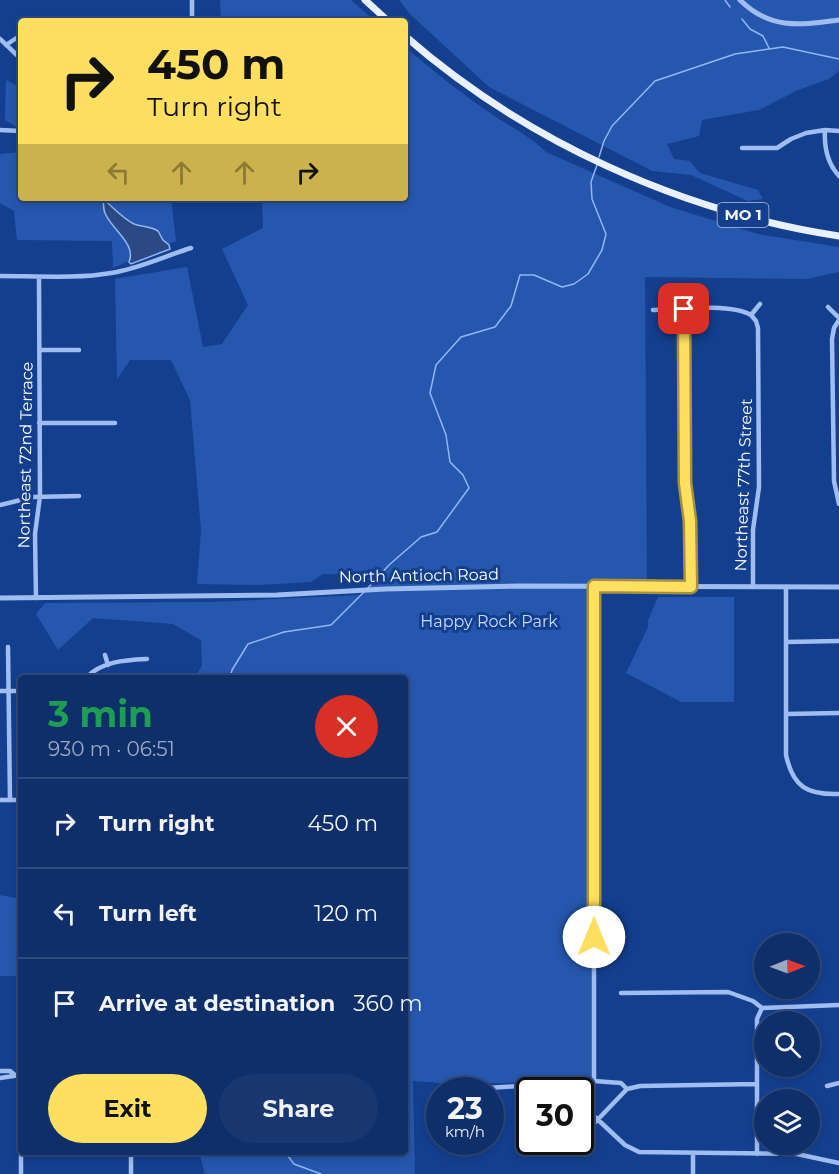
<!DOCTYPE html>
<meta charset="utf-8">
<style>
body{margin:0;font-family:Montserrat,sans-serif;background:#183771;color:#f1f3f6;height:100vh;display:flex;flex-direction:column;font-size:22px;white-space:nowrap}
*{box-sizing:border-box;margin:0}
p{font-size:20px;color:#9ba9c1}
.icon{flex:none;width:33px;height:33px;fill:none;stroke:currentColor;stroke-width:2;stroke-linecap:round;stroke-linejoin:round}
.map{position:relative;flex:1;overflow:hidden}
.sheet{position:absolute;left:18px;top:675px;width:390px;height:480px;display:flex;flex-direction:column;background:#0f2f6b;border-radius:6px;box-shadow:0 3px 9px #0003,0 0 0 2px #2f4a7e}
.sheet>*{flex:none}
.hud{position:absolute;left:18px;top:18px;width:390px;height:183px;border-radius:6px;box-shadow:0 3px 9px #0003,0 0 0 2px #2f4a7e;background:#ffdf5f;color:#111;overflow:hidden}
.needle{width:39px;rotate:89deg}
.controls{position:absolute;left:754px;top:933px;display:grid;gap:12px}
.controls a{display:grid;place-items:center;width:66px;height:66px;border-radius:50%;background:#0f2f6b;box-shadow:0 3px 9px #0003,0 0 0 2px #2f4a7e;font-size:30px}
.speed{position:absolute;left:426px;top:1077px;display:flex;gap:12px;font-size:30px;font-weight:700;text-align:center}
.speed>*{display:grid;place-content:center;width:78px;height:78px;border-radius:50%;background:#0f2f6b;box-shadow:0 3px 9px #0003,0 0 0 2px #2f4a7e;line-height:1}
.speed small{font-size:15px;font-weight:400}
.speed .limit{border:3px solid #111;border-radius:9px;background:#fff;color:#111}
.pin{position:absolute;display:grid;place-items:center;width:51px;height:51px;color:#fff;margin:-26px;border-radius:12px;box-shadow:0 3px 9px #0006}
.me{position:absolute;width:66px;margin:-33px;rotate:0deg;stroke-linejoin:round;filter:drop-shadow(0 0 4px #0008)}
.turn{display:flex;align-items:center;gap:21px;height:126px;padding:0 30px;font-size:27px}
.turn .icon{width:78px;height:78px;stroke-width:2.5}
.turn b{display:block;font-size:42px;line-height:51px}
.lanes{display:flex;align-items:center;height:57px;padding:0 30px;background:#0003;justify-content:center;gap:30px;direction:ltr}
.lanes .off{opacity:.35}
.round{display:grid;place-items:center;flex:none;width:63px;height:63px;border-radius:32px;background:#183771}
.headline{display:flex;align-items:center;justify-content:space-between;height:102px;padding:0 30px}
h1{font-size:36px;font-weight:700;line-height:45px;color:#1e9e55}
.primary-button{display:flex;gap:12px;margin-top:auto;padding:12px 30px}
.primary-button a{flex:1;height:69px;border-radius:36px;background:#ffdf5f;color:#111;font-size:24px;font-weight:700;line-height:69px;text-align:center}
.primary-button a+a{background:#183771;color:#f1f3f6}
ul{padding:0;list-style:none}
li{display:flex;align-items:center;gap:18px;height:90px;padding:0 30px;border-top:2px solid #2f4a7e}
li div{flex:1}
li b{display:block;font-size:22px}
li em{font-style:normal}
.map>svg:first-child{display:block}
.green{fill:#2657ae}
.water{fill:#2a4985;stroke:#92b6f4;stroke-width:1.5}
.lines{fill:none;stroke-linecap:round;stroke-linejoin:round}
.stream{stroke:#92b6f4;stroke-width:1.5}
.minor{stroke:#a0bdf1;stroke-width:4.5}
.tertiary{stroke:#a0bdf1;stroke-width:5}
.primary{stroke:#e9f0ff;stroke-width:7}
.route-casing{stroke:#a6913e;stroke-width:15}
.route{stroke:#ffdf5f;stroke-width:10}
.labels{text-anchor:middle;stroke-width:6;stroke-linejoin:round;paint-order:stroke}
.shield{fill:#143f8f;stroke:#b8c5dd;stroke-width:1.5}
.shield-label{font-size:15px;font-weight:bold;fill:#fff}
.street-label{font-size:16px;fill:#fff;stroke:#143f8f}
.park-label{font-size:16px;fill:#c7dafc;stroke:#143f8f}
</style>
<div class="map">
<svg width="839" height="1174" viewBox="0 0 839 1174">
<rect width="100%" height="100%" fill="#143f8f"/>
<!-- green -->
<path class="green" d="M220,0H351L375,21H221Z
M399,0H839V71L829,79L798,90L759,110L702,120L699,136L667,144L674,159L690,161L700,173L758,190L763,199L748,201L691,175L652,171L489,87L410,14Z
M405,47C433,71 462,94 493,115C511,127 530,136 546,152L670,207L758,234L839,247V272L806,279L645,277L647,582H591L594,1081L455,1084L413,1081L415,1174H205L199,1152H405V678H194L202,666L201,640L173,624L93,618L58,650L36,614L45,603L212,602L361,595L383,571H375L371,575L323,574L311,582L259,585L197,584L201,530L190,400L171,360H130L117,379L115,279L187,267L203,347L222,344L248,305L222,249L263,228L262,198H405Z
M6,80L21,88V130L5,120Z
M21,152V198H171L176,241L113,268L112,241L17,240L14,211L0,203V154Z
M658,597H734V702H681L626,673L648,627V620Z
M0,895L21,899V976H0Z"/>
<!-- water -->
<path class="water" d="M103,199C113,207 122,218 134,224C142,227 150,226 158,231L163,240L169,245L170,249L131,264L129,262C137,244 111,229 105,213C103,209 104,204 103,199Z"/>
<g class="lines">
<!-- stream -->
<path class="stream" d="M725,0L730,7
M742,19L750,29L763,36L769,48
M599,157L604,141L612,126L655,81L735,54L783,47L839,59
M367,589L389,565L421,537L437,532L469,488L463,475L450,462L446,435L430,393L436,365L461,337L495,327L511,306L520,275H534L562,287L574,284L588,274L602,250L606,234L592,199L591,182L597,165
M230,678L232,670L248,644L284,632L331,625L364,592
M285,1152L294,1164L321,1174"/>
<!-- minor -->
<path class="minor" d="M192,21V0
M0,39L21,59
M6,45L21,35
M0,130L21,131
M825,130C824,147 827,163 839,176
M742,148H777L791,139L806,133L825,130L839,131
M0,276C35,276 78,279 111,273C138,269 165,256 191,248
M828,307L839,318
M684,309L685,483L691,521V587
M653,310C677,309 731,303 751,315
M751,315L756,321L758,328L759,487L753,530V587
M751,315L760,304
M839,320L834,328L832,339L834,481L839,504
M39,350H79
M39,423H115
M0,505L33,497L79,496
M786,587V755C793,787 807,795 839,794
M36,598L35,534L40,496L39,277
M786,642L839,641
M8,647L10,800
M105,655L108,665
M86,678C101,661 126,660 147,659
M0,691H21
M786,714L839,713
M0,800H21
M621,993L728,992L753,1001L762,1008L839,1005
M0,1071H10L15,1075
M0,1078L20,1075
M594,1081V586
M827,1086L839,1083
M458,1090L594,1081L621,1083L627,1089
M580,1103L625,1145L639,1152L797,1154L839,1163
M579,1146L583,1135L627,1089L640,1086L756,1084
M131,1152V1174
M693,1154V1174
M757,1154V1019L762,1008
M21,1174V1024"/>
<!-- tertiary -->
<path class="tertiary" d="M740,0C770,30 800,25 839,20
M0,598L277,595L385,589L519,586L839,587"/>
<!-- primary -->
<path class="primary" d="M365,0L388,21
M405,36C525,141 681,212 839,236"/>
</g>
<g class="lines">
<defs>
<path id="route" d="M594,937V586L691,587L690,521L685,483L684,309"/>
</defs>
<!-- route casing -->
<use href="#route" class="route-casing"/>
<!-- route -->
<use href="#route" class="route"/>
</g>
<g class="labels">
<!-- shield labels -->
<rect class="shield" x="717.5" y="203" width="51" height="24" rx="4.5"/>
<g class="shield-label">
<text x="743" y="220">MO 1</text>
</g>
<!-- street labels -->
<g class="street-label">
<text transform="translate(25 455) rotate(-89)" y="6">Northeast 72nd Terrace</text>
<text transform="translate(743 485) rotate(-88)" y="6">Northeast 77th Street</text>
<text transform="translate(419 575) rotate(-1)" y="6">North Antioch Road</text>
</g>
<!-- park labels -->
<g class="park-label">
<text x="489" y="627">Happy Rock Park</text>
</g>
</g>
</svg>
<div class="controls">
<a><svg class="needle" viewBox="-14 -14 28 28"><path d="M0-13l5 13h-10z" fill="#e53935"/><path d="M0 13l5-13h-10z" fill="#9ba9c1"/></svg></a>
<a><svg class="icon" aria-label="search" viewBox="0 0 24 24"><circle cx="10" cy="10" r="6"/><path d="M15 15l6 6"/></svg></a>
<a><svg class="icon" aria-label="layers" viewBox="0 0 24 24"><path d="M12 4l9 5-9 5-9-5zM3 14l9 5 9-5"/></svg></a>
</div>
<div class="speed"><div>23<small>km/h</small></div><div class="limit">30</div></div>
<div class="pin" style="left:684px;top:309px;background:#d93025"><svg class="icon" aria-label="arrive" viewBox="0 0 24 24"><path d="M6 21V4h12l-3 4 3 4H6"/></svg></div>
<svg class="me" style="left:594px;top:937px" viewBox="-20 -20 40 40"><circle r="19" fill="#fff"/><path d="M0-13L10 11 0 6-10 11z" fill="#ffdf5f"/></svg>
<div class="hud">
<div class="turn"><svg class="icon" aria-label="right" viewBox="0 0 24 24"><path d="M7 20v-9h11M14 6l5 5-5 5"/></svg><div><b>450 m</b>Turn right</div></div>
<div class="lanes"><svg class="icon off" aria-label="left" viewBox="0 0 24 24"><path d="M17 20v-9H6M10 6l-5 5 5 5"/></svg><svg class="icon off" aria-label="ahead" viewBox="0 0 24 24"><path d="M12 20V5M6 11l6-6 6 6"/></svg><svg class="icon off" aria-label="ahead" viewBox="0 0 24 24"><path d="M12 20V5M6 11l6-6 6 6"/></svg><svg class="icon" aria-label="right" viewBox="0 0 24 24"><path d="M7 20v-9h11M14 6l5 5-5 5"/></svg></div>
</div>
<section class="sheet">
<div class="headline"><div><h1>3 min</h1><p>930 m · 06:51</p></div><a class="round" style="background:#d93025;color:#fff"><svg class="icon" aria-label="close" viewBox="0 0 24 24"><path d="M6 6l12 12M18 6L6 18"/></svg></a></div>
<ul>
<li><svg class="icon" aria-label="right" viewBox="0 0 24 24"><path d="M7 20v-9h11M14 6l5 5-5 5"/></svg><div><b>Turn right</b></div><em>450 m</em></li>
<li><svg class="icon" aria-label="left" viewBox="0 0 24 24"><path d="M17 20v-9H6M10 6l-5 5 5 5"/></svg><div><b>Turn left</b></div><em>120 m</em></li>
<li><svg class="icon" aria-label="arrive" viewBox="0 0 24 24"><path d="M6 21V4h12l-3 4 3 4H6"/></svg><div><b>Arrive at destination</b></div><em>360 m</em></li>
</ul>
<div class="primary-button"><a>Exit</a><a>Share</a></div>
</section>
</div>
